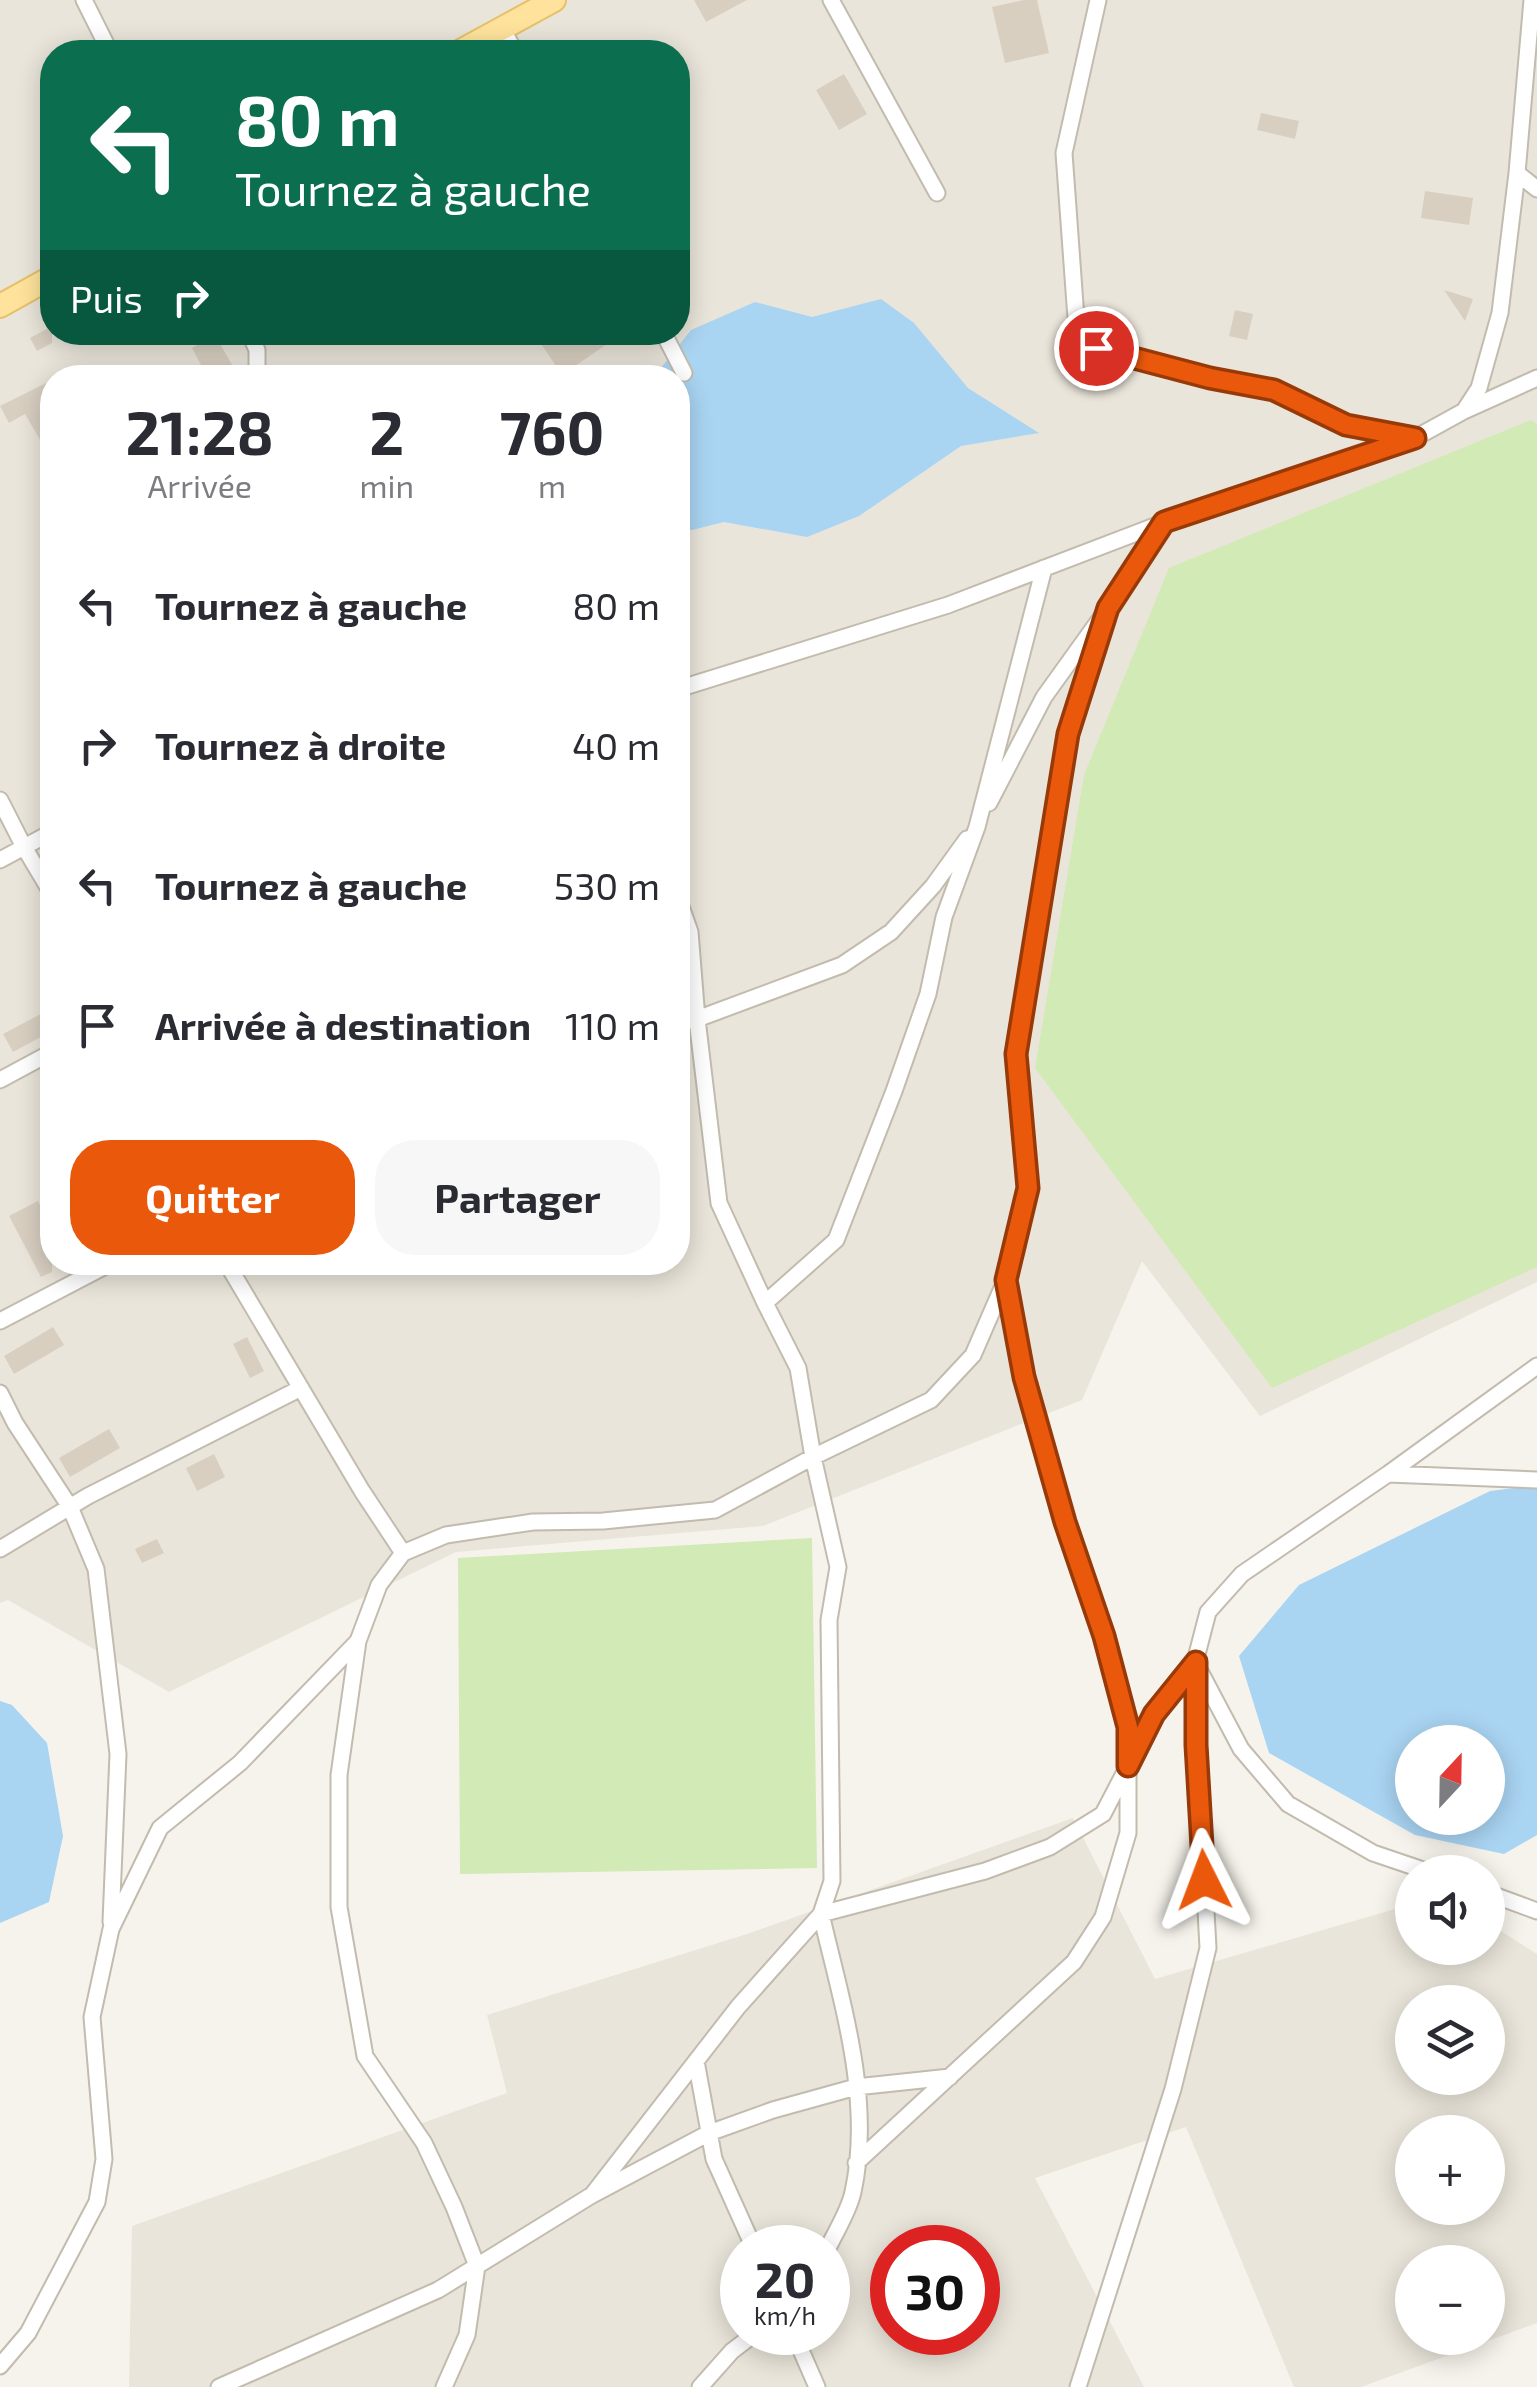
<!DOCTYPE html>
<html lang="fr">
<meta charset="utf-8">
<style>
body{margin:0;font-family:"Exo 2",sans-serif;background:#f7f7f7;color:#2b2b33;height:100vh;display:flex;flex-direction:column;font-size:38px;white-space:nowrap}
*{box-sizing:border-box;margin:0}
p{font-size:32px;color:#7c7c81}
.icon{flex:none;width:55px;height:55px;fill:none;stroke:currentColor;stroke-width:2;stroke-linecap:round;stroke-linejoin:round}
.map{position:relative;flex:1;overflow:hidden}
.side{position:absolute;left:40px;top:365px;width:650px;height:910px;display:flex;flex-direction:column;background:#fff;border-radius:40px;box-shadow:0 5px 25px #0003}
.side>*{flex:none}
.hud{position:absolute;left:40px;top:40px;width:650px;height:305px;border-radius:40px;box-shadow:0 5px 25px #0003;background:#0b6e4f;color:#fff;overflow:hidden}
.needle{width:65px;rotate:22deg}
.tools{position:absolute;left:1395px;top:1725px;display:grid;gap:20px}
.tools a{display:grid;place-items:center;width:110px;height:110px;border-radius:50%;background:#fff;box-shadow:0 5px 25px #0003;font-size:50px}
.speed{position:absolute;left:720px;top:2225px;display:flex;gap:20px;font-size:50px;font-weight:700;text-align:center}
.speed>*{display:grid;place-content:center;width:130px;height:130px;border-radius:50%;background:#fff;box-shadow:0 5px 25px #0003;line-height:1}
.speed small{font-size:25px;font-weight:400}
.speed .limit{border:15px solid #d22;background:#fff;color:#111}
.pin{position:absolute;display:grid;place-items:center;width:85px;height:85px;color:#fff;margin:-42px;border:5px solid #fff;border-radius:50%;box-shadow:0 2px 10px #0007}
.me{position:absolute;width:110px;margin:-55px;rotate:357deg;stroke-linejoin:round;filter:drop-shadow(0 0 8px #0008)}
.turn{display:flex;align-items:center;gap:35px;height:210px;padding:0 30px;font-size:45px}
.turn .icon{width:130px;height:130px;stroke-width:2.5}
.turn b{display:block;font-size:70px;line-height:85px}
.then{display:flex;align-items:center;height:95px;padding:0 30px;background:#0003;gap:20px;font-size:38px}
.eta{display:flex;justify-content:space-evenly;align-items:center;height:170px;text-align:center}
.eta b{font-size:60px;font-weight:700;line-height:70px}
.button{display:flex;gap:20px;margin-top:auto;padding:20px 30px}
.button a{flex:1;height:115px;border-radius:40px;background:#ea580c;color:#fff;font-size:40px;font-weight:700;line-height:115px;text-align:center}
.button a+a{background:#f7f7f7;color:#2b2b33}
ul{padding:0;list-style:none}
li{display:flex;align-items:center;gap:30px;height:140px;padding:0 30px}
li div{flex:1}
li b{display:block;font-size:38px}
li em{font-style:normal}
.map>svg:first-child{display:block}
.residential{fill:#eae5da;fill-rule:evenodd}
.green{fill:#d2eab5}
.water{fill:#a9d4f2;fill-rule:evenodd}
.building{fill:#d8cfc1}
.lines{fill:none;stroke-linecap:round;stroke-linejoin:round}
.street-casing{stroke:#c2bbae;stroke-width:19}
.primary-casing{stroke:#e6c16a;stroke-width:26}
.street{stroke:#fff;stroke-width:15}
.primary{stroke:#ffe39c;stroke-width:22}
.route-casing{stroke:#983908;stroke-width:25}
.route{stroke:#ea580c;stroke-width:18}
</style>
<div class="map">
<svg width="1537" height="2387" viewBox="0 0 1537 2387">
<rect width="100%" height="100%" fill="#f6f3ec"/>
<!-- residential -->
<path class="residential" d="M0,0H1537V1282L1260,1416L1142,1261L1082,1400L763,1526L456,1552L169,1692L8,1600L0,1603ZM52,52H678V332H52ZM52,378H678V1262H52Z
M1073,1818L1155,1979L1412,1904V1948H1488V1923L1537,1954V2323L1361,2387H1294L1186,2127L1035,2178L1144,2387H129L132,2226L507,2093L487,2015L747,1934ZM1412,2002H1488V2078H1412ZM1412,2132H1488V2208H1412ZM742,2248H828V2332H742ZM892,2248H978V2332H892ZM1412,2262H1488V2338H1412Z"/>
<!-- green -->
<path class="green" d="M1531,420L1537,424V1267L1272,1388L1035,1068L1084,775L1169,568Z
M812,1538L817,1868L460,1874L458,1558Z"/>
<!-- water -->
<path class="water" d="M881,299L914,323L968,388L1039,433L961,446L859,516L807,537L724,522L692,530L678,527V378H653L691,330L755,302L812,317Z
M1537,1485V1835L1504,1854L1415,1835L1269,1753L1239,1656L1299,1585L1490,1491ZM1412,1742H1488V1818H1412Z
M0,1701L12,1705L47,1743L63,1836L49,1902L0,1923Z"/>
<!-- building -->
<path class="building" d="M694,0H747L706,22Z
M1024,0H1037L1049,53L1005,63L992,7Z
M844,74L867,114L839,130L816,90Z
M1261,113L1299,121L1295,139L1257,130Z
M1425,191L1473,198L1469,225L1421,218Z
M1444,290L1473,299L1465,321Z
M1235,310L1253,314L1247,340L1229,336Z
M52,326V343L37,351L30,338Z
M533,332H599L607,344L562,375Z
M215,335L235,370L221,378H208L192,348Z
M52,380V460L25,414L9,423L0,406Z
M52,1008V1031L13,1052L3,1034Z
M38,1201L52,1229V1272L41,1277L9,1216Z
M53,1327L64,1345L14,1374L4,1356Z
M247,1337L264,1371L250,1378L233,1344Z
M109,1429L120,1448L70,1477L59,1458Z
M214,1454L225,1477L197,1491L186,1468Z
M157,1539L164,1553L142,1563L135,1549Z"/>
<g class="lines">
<defs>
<path id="street" d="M84,0L110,52
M831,0L937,193
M1098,0L1064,153L1077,332L1096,348L1210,379L1275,389L1346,425L1412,437
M502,28L515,52
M1517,173L1537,189
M249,332L257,350V378
M663,332L684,373
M1464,411L1537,378
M678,689L948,605L1165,522L1415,438L1464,411L1479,388L1500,313L1517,173L1532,0
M0,800L24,847L52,894
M989,803L1044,697L1108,608L1165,522
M0,860L52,832
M678,1023L697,1019L842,965L891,932L933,886L967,839
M0,1080L52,1052
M226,1262L362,1491L403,1553
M765,1303L836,1240L894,1091L928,994L944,917L977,827L1044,568
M0,1321L113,1262
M0,1393L15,1423L70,1507L96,1569L118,1754L111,1922
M1388,1474L1537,1480
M0,1549L88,1496L301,1388
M358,1641L339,1775V1907L365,2056L424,2143L454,2207L477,2266L467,2335L444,2387
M1488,1893L1537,1911
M696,2061L714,2159L754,2248
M856,2163L1074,1962L1103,1917L1128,1833V1727L1104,1636L1065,1523L1024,1377L1006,1279
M592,2195L738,2007L821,1914L832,1881L829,1620L838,1567L813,1457L798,1368L765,1303L719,1203L697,1019L690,932L678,898
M828,2248C836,2231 849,2211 853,2192C873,2100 842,2004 821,1914L985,1871L1050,1847L1103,1814L1155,1714L1195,1662L1241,1749L1288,1804L1373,1853L1429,1872
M793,2332L817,2387
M0,2366L28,2333L97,2202L104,2159L92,2017L111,1929L160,1828L240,1763L358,1641L379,1585L403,1553L446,1535L533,1522L603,1521L715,1510L813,1457L931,1400L973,1355L1006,1279L1028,1188L1016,1053L1068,735L1108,608
M219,2387L438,2290L592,2195L709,2133L773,2110L856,2087L950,2077
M700,2387L732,2351L757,2332
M1078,2387L1173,2089L1208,1948L1197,1745L1195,1662L1208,1612L1242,1574L1388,1474L1537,1366"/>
<path id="primary" d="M459,52L554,0
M0,306L52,277"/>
</defs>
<!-- street casing -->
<use href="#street" class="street-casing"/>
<!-- primary casing -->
<use href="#primary" class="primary-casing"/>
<!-- street -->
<use href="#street" class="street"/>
<!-- primary -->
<use href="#primary" class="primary"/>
</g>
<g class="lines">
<defs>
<path id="route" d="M1096,348L1210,378L1274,390L1346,425L1415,438L1164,522L1108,608L1068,734L1016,1054L1028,1188L1006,1280L1024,1377L1065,1522L1104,1636L1128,1727V1766L1154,1714L1196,1662V1745L1204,1880"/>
</defs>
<!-- route casing -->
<use href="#route" class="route-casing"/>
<!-- route -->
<use href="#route" class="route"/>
</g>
</svg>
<div class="tools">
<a><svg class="needle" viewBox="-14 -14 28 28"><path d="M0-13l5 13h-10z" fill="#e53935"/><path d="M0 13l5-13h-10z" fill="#7c7c81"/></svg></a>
<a><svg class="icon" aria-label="sound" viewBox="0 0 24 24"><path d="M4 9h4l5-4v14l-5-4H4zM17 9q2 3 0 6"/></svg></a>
<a><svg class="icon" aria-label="layers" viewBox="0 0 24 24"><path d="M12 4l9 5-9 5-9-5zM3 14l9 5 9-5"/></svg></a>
<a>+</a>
<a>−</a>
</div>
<div class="speed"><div>20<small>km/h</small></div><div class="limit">30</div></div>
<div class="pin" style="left:1096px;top:348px;background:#d93025"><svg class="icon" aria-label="arrive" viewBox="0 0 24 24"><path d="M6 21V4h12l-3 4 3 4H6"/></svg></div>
<svg class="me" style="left:1204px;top:1880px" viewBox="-20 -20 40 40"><path d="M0-17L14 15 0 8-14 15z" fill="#ea580c" stroke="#fff" stroke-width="4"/></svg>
<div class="hud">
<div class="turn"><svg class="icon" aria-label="left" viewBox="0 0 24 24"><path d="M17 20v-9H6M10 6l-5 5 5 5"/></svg><div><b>80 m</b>Tournez à gauche</div></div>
<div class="then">Puis<svg class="icon" aria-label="right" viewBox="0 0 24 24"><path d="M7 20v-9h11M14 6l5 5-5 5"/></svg></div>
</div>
<section class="side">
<div class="eta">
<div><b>21:28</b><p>Arrivée</p></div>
<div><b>2</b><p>min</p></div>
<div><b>760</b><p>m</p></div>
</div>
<ul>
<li><svg class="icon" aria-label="left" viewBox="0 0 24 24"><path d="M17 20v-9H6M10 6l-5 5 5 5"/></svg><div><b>Tournez à gauche</b></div><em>80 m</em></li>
<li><svg class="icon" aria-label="right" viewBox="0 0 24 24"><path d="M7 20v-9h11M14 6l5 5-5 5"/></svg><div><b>Tournez à droite</b></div><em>40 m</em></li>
<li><svg class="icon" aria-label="left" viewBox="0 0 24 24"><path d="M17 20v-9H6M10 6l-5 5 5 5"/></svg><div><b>Tournez à gauche</b></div><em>530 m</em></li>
<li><svg class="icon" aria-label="arrive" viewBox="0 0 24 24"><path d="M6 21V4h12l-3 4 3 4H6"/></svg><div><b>Arrivée à destination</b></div><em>110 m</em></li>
</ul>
<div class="button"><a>Quitter</a><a>Partager</a></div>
</section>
</div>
